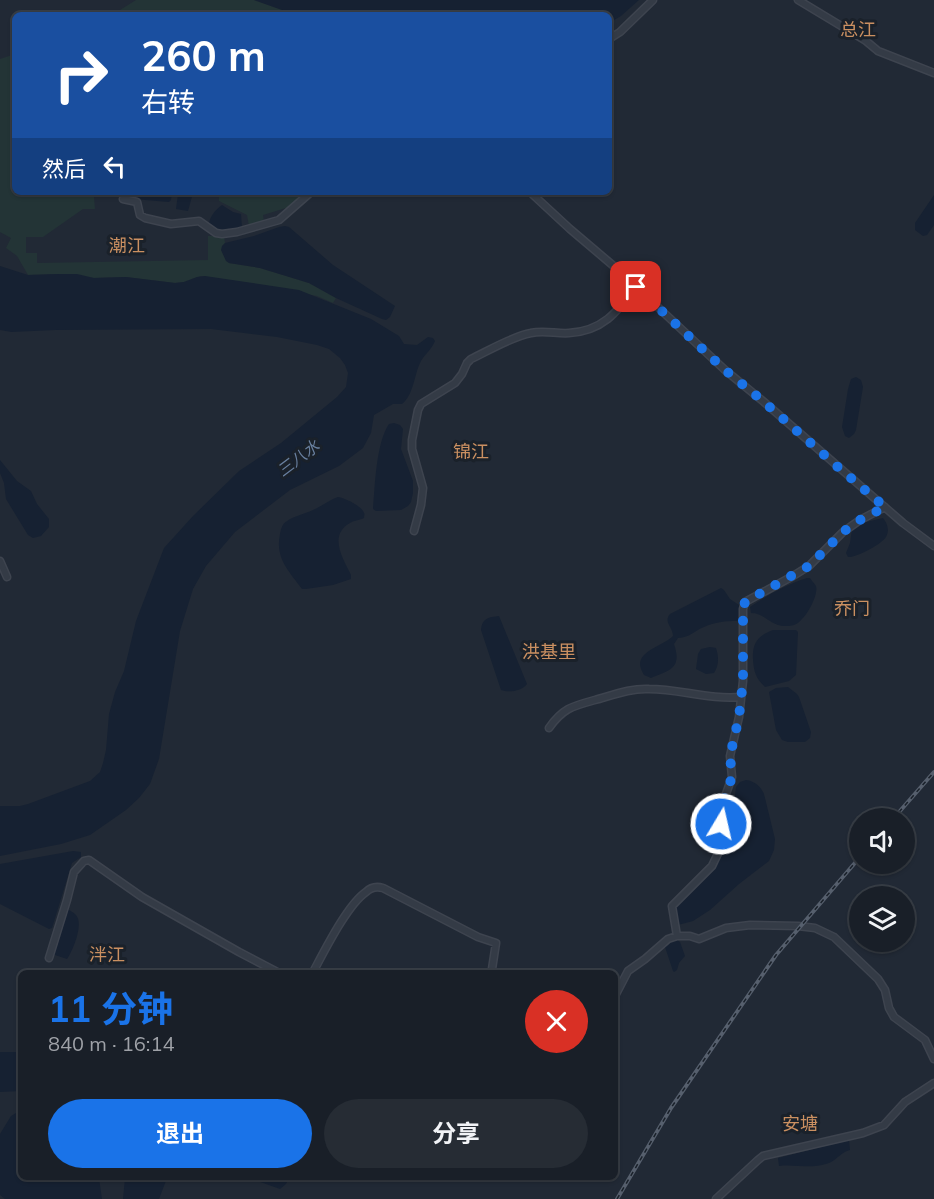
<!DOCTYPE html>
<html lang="zh">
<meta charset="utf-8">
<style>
body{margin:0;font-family:Mulish,"Noto Sans SC",sans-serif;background:#262c34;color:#f1f3f6;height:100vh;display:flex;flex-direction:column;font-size:22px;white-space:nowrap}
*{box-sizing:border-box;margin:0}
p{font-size:20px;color:#9fa2a8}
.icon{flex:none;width:33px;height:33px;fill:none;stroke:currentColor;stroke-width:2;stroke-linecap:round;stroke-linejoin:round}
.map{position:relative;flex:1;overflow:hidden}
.details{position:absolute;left:18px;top:970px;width:600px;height:210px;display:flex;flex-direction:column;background:#191f28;border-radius:9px;box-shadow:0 2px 4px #0004,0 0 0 2px #373d45}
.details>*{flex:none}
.hud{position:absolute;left:12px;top:12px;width:600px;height:183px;border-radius:9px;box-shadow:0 2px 4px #0004,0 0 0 2px #373d45;background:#1a4fa0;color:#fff;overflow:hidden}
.controls{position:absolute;left:849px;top:808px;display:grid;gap:12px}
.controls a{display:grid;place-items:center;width:66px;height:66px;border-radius:50%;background:#191f28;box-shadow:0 2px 4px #0004,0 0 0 2px #373d45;font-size:30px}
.pin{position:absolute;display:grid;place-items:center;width:51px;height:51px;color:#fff;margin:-26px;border-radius:12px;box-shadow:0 3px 9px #0006}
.me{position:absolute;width:66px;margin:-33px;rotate:9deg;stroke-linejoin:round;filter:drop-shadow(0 0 4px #0008)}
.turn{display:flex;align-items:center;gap:21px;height:126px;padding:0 30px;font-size:27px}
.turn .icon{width:78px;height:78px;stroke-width:2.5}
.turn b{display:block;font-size:42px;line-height:51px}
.then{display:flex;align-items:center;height:57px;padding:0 30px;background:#0003;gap:12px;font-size:22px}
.round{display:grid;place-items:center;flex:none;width:63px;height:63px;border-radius:32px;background:#262c34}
.head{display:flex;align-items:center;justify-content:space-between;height:102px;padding:0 30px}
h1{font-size:36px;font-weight:700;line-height:45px;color:#1a73e8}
.action{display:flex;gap:12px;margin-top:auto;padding:12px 30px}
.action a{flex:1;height:69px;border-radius:36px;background:#1a73e8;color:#fff;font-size:24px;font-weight:700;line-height:69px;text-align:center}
.action a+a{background:#262c34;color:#f1f3f6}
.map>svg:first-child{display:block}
.green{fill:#233436}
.water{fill:#162132}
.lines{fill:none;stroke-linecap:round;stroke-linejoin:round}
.minor-casing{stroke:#3e444f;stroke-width:9}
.minor{stroke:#343b46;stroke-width:6}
.rail-casing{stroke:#565f6d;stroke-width:4}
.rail{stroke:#1a212a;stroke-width:1.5;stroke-dasharray:4.5;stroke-linecap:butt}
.route{stroke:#1a73e8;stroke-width:10;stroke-dasharray:0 18}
.labels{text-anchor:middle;stroke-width:6;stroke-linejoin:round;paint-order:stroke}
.water-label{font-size:16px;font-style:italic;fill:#6980a0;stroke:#1a212a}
.quarter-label{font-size:18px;fill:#cb9061;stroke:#1a212a}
</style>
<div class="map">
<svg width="934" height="1199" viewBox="0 0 934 1199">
<rect width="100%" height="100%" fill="#212935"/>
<!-- green -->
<path class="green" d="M136,0H254L285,11L307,10L320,15H112Z
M15,54V192H102V195L94,197L95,209H83L43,237H26V253H37V263L208,260V236H224L225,243L222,246L229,263L260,268L309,283L336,298L333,303L317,296L201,276L184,282L175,283L125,277L94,278L59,274L28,275L17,256L6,248L11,238L0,232V59Z
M219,192H307L288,209L286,208L263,215L264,222L249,226L247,215L219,201Z"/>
<!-- water -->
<path class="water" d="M254,0H639L621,16L609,23V15H320L307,10L285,11Z
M122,192H172L171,200L169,202L122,198Z
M181,192L193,193L188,211L176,209L178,194Z
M934,195V225L927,235L923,236L915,230V223Z
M222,205L233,212L241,214L242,228L220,231L217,230L209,225C209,217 216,209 222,205Z
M285,226L289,227L333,265L395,306L390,317L386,320L382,319L336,298L309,283L260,268L229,263L226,261L221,250L222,246L225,243L254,236L279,227Z
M0,266L28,275L59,274H77L94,278L126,277L175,283L184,282L197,277L205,276L299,290L371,319L399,336L404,344L417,345L428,337L433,338L435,341C432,349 425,354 421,361C414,374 414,395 402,404H393L374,415L371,433L363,448L339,466L290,490L235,532L206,566L193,589L180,631L159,759L150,784L139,798L126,810L90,835L61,844L0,856V806H20L28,804L90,781L100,772L103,763L106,750L109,714L115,692L124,671L136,621L164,548L193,516L239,471L281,443L337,397L346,387L348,373L345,365L340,358L329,349L317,345L277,337L211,329L55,330L11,332L0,330Z
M856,377L861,380L863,387L856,430L854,434L849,438L845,436L842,427L848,389L851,379Z
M394,423L400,425L403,429L401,449L413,481V493L411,502L408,506L401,510L376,511L373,509C375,486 376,443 389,424Z
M0,460L17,481L31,491L37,504L49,519V527L41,536L33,538L28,535L6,499L4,483L0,473Z
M338,497C345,498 362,506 364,513C365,514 364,516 364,518C360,520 355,520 350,523C328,535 343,559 351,575V579L333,585L306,589H302C288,570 275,558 280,534C281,529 282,524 287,521C294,516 304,514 313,510C322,506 329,500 338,497Z
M883,518C887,523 890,530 886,537C882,544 856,558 848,557L846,553L850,543L852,529L862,523Z
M807,578H810C811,580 815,584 816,586C819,596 804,622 794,625C792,626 786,626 785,626C770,626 765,613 751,613L750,607C769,594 786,585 807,578Z
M721,588L724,590L730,599L739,605L740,617L737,621C725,621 715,622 704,627C692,632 691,637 678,638L674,644C682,668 671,670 651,678L644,675C629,652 661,648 673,636C673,627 663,622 670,614Z
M499,616L527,684C522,691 509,693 501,690L481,630C482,618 489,617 499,616Z
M773,630H796L798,632L796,675L789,681L765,687C756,678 754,673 753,660C752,644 757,636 773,630Z
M710,647L716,648C719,657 719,666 714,673L706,674L696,669L698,654L701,649Z
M788,687L797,694L799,697L811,732L810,738L805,742H788L782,740L776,730L769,692L776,688Z
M746,780C755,781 761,787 764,794L775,839L774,850L769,861L739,884L710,910L693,921L678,925C677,921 675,916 675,911C675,897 703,881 712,870C721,859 730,843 732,829C735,815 734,801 736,787L740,782Z
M73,851L81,852V857L72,863L52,928L49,929L0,904V864Z
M67,909C71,911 73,912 76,915C84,924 73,950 67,959L52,954Z
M677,940L680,942L685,956L679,963L677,970L674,972L673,971L665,947L666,944Z
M0,1052H21V1091L0,1092Z
M21,1111V1178H99L102,1199H5L0,1195V1134L11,1116L16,1113Z
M849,1140L850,1150C839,1153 837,1161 826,1164C811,1169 795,1164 779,1166L778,1158Z
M125,1178H167L159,1199H123Z
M249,1178H289L286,1184L280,1189Z"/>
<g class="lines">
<defs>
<path id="minor" d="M798,0L866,41L878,51L934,73
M609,39L620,32L653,0
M530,192L570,229L616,268L725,370L764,402L903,523L934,546
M123,199L137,202L140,215L145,218L171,224L199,221L216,233L222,234L237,232L279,220L311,192
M414,531L421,505L423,488L412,449V440L418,410L421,404L455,383L462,374L467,363L471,359C488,351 513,336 531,333C544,330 557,334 569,333C603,331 617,312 636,287
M0,561L7,577
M549,728C563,708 573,706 595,700C613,695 631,688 649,689C680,689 710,700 741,697
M677,936L672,906L712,866L724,841V835L720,818L722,805L732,777L730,756L739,717L743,681V609L745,602L793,576L809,566L843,532L860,520L885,507
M49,958L67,900L74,872L84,861L89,860L142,897L239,952L281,974
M312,974C324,952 347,905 366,892C371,887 376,886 383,888L478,937L496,943L492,969L494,972L499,974
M615,996L628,971L645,959L668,939L677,936H690L699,939L726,928L750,925L798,926L815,928L834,937L878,979L885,990L889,1008L894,1017L925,1040L934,1059
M716,1199L758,1160L763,1156L863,1133L884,1125L905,1102L934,1083"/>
</defs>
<!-- minor casing -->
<use href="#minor" class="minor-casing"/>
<!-- minor -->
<use href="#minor" class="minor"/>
<defs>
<path id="rail" d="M893,819L934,772
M617,1199L671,1108L776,955L860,857"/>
</defs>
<!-- rail casing -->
<use href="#rail" class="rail-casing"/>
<!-- rail -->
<use href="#rail" class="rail"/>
</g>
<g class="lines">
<!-- route -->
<path class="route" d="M636,287L725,370L764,402L839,468L885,507L860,520L843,532L809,566L745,602L743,609V681L739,717L730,756L732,777L722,805L720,818L721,824"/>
</g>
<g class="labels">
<!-- water labels -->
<g class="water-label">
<text transform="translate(298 458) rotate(-37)" y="6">三八水</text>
</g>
<!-- quarter labels -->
<g class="quarter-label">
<text x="858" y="36">总江</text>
<text x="127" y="252">潮江</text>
<text x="471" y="458">锦江</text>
<text x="852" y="615">乔门</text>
<text x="549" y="658">洪基里</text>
<text x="107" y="961">泮江</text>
<text x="800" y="1130">安塘</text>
</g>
</g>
</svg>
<div class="controls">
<a><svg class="icon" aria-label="sound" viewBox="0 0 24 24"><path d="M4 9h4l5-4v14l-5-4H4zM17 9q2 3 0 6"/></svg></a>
<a><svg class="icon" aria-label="layers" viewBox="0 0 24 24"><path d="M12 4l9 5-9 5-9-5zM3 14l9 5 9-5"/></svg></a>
</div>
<div class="pin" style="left:636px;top:287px;background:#d93025"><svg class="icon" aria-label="arrive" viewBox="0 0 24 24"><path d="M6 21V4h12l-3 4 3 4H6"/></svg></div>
<svg class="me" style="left:721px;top:824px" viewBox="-20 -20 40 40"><circle r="17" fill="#1a73e8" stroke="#fff" stroke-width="3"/><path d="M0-11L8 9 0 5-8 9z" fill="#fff"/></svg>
<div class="hud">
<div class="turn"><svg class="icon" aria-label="right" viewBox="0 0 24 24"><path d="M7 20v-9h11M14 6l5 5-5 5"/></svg><div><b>260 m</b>右转</div></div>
<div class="then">然后<svg class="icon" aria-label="left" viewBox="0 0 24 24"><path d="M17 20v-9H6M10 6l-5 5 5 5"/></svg></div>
</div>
<section class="details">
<div class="head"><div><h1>11 分钟</h1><p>840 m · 16:14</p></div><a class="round" style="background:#d93025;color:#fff"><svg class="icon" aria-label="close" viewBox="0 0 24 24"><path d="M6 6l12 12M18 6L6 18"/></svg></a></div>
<div class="action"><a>退出</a><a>分享</a></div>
</section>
</div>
